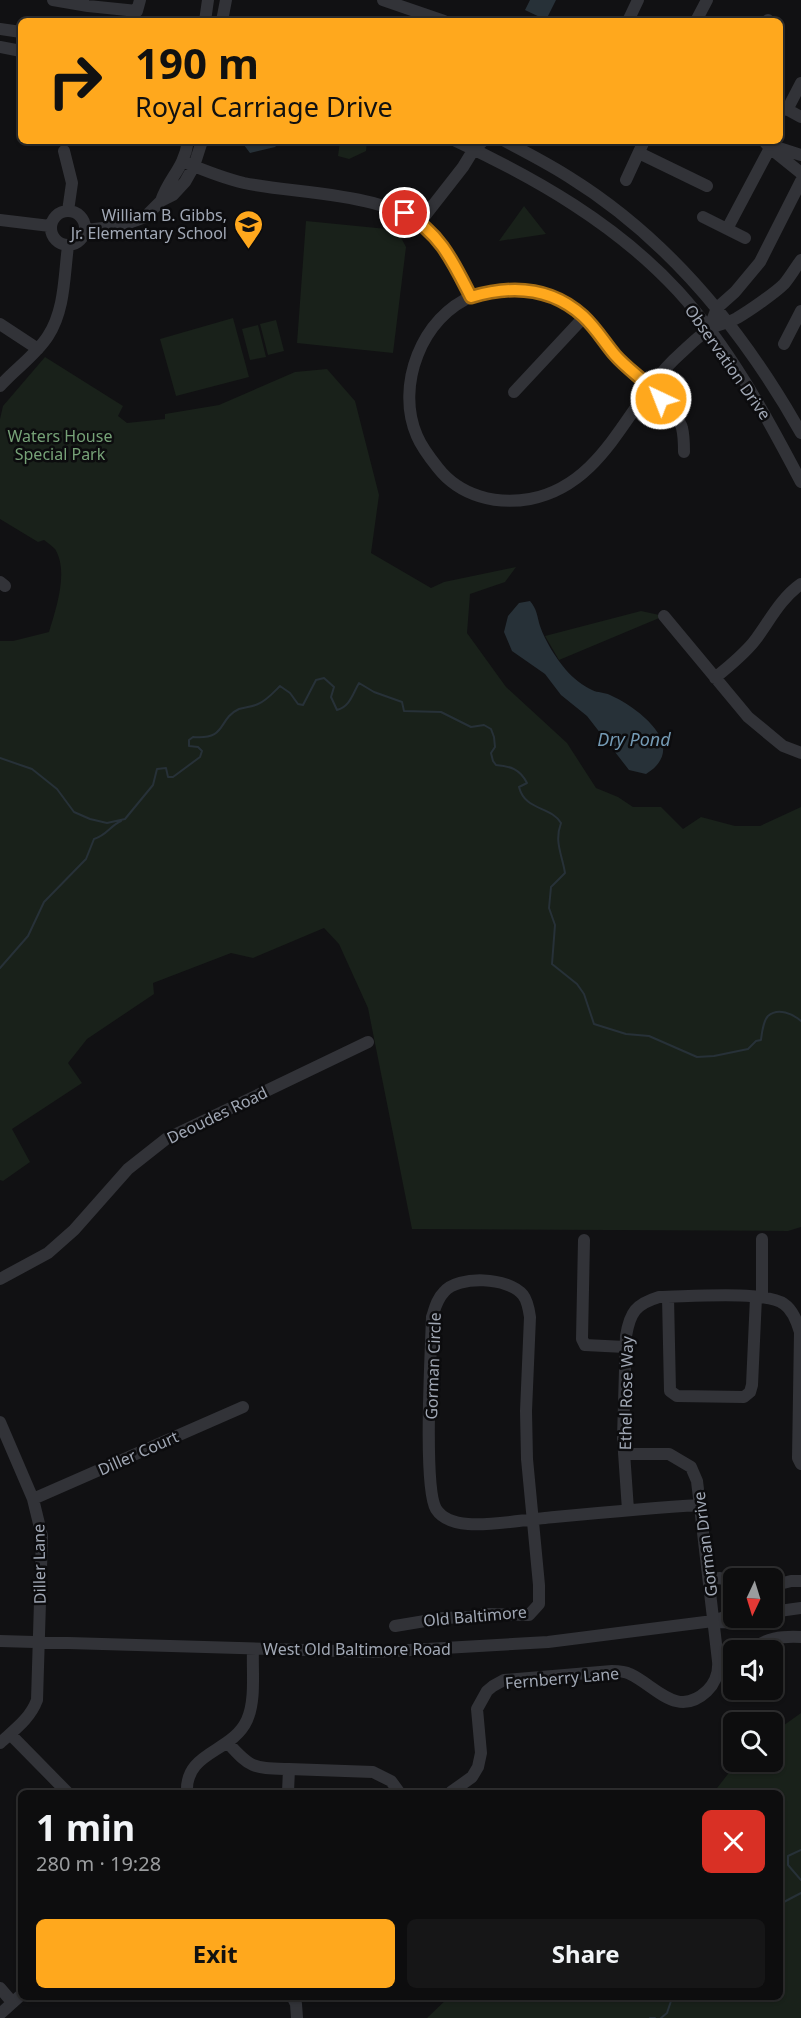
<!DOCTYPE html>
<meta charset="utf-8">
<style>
body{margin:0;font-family:"Noto Sans",sans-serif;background:#161617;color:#f1f3f6;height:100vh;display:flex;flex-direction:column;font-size:22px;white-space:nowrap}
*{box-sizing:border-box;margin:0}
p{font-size:20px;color:#9a9c9e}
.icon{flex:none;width:33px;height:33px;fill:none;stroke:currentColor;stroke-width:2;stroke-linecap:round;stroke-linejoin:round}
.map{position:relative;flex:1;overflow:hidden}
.details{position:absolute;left:18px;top:1790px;width:765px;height:210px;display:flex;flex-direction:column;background:#0d0d0e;border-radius:9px;box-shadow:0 2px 4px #0004,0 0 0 2px #2d2d2e}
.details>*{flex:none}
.top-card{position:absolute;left:18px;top:18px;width:765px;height:126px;border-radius:9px;box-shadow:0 2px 4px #0004,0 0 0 2px #2d2d2e;background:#ffa81d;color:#111;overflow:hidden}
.needle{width:39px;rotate:184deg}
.buttons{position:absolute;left:723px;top:1568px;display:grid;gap:12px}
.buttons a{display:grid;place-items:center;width:60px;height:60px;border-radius:9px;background:#0d0d0e;box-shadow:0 2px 4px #0004,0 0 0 2px #2d2d2e;font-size:30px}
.pin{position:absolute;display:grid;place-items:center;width:51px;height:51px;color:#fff;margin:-26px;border:3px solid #fff;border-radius:50%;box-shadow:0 2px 6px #0007}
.me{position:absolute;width:66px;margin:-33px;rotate:317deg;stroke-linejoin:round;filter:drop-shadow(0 0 4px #0008)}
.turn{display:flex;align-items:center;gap:21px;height:126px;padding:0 18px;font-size:27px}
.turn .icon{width:78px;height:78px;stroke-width:2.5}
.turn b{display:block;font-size:42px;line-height:51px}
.round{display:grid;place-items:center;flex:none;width:63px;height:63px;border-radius:9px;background:#161617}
.head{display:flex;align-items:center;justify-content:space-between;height:102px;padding:0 18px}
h1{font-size:36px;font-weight:700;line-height:45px}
.button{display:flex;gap:12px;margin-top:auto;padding:12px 18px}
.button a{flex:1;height:69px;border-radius:9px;background:#ffa81d;color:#111;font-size:24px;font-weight:700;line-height:69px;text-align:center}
.button a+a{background:#161617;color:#f1f3f6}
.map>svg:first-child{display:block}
.green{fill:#19211a}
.water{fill:#273138}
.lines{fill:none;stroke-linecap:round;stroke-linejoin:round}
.stream{stroke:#273138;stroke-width:2}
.minor{stroke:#323338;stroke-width:12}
.route-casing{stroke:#a66d13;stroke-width:15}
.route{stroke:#ffa81d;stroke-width:10}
.labels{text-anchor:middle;stroke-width:5;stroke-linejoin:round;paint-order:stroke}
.poi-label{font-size:16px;fill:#a1a8b5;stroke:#0c0c0e;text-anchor:end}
.street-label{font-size:16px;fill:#a1a8b5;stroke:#0c0c0e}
.park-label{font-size:16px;fill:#76a277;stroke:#0c0c0e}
.water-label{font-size:18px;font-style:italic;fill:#749ab4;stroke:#0c0c0e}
</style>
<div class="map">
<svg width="801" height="2018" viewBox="0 0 801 2018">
<rect width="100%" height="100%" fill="#111113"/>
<!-- green -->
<path class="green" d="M340,141H367L366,151L349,159L338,156Z
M524,206L546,234L499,241Z
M306,221L397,230L406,247L393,353L297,343Z
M233,318L249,377L176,396L160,339Z
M276,320L284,351L268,355L260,324Z
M258,325L266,357L250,360L242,329Z
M45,357L123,406L118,416L127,423L165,419V414L219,405L295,372L327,369L355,401L379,495L371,553L431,588L444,582L516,567L505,582L470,594L467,633L506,687L567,743L596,788L618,797L633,807H661L683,829L701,817L735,826H760L801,807V1227L788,1231L412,1229L368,1008L339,944L324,928L253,958L231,953L153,983L154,994L87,1039L68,1063L82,1083L12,1129L30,1162L3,1181L0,1180V641H13L49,632C56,609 69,571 55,549C52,546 48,543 44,540L38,542L0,519V419L3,406Z
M641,611L664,616L559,660L545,636Z
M801,1713V2018H427L449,1997L780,1996V1792H714L738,1761H772L773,1733Z"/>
<!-- water -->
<path class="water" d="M530,0H556L546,20L525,10Z
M241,141H281L275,147L250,153Z
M530,601C537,609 537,616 540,626C545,641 556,658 566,670C573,678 583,686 592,690C598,693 604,692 610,695C639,708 690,747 646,774L629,770L587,716L561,695L545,674L512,651L504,632L508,616L519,603Z"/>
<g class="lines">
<!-- stream -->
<path class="stream" d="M0,758L32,769L57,789L74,812L90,819L107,823L125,819L153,785L157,769L166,768L168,777H173L200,757L202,751L198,747L189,746V740L193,737C228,740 217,719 239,709C245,707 252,707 258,704C266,701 274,692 280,686L290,693L298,704L303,705L316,680L324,678L334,687L331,697L337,710C350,707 353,693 359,683L374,692L402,702L404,711L441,712L471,727L484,725L491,729L494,737L495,747L491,753L493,761L496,765C510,766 520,769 527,783L519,787C525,811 551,806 561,823C554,842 562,854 565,873L551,887L549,908L555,925L552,964L577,984L584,994L594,1024L626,1034L649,1036L697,1057L714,1056L748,1049L756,1041L761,1040C762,1032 763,1021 768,1016C778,1007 793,1014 801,1021
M0,968L28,936L44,902L86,859L94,839C107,835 110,826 121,821
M801,1850L788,1856V1865L801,1880
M780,1904L801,1893
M650,2018H655
M661,2018L667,2013L672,1998L671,1996"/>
<!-- minor -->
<path class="minor" d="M53,0L88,6L137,11L140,0
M383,0L444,21
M205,21L208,0
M222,21L226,0
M628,21L638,0
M696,21L707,0
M767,21L768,20
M0,29L21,32
M0,47L21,51
M781,106L801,117
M787,110L801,83
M456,141C537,179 616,224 678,291C729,347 766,415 801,482
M505,141C527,153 549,164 569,177C669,239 744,332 801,433
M764,141L770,148L801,173
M771,148L776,147L801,155
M64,151L72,183L68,211
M639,153L707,186
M184,162C203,170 223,178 244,183C301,195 392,191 434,235C450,252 460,276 471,297
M626,180L644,141
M161,201C169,177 184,169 188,141
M51 228a17 17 0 1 1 34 0a17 17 0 1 1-34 0Z
M703,217L745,238
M0,220L50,226
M420,222L463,167L474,149L483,141
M727,229L770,148
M86,230L120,226L145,217L161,201L173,195L185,182L194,166L202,141
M0,324L38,349
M709,329L717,308L735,292L760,262L801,181
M784,344L801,311
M0,386C15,369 36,355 48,336C65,310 64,276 68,246
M514,392L584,317
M684,452C684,444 684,436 682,428C681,422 675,417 671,412C665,403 658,393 650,385C638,373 621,364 611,349C599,332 585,315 567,304C548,292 528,289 507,290C495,291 484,292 473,296C422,316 395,386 417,436C422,448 430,458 438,468C460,496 496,505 530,499C607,484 627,401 680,354C689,346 699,335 710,329C718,324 729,323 737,318C749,311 775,293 784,284C790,277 795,268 801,260
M0,582L5,586
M664,616L748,717L783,746L801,753
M715,678C729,666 745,654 756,639C770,620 781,598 801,584
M762,1239V1297
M584,1240L582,1339L585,1345L625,1347
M0,1279L48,1253L74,1230L128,1169L166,1139L368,1042
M668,1297L670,1391L677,1396L744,1397L750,1392L752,1385L756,1297
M0,1422L33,1499L42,1536L37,1700C30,1719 14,1730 0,1743
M33,1499L243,1407
M628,1510L623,1438L626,1336C630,1312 636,1304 659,1297C686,1297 764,1290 784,1304C793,1310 797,1322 800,1332L798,1458L801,1464
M709,1581L719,1578L734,1581
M772,1586L791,1581H801
M772,1612L801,1608
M720,1622L737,1623L745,1617
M395,1626L443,1618L471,1617L486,1614L529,1615L539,1604V1585L527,1459L526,1411L530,1317C529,1310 527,1300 523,1295C509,1277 458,1275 444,1292C437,1299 435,1308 432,1317C431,1351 423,1487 436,1509C443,1520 455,1523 468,1524C490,1526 522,1520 545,1518C597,1513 648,1508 700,1505
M0,1641L374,1652L548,1642L713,1621L734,1614
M750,1650C766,1638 781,1636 801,1637
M718,1661L734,1659
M10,1734L67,1792
M228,1743C251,1769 254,1768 289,1769
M187,1792C185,1751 232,1753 247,1720C256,1700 252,1671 253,1650
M288,1792L289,1769L373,1772L391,1781L399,1792
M451,1792L472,1777L478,1767L481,1753L477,1709L487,1691L493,1686L504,1680L612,1671C618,1671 624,1671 630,1674C656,1686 677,1719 707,1691C715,1683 719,1672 718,1661L697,1481L691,1467L669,1454H624
M0,1988L12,2002
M292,1996L296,2004L297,2018
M0,2014L21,1995"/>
</g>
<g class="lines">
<defs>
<path id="route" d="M405,213C441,234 453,262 471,297C511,285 551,287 583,316C596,328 604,342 615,355C629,371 648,382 661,399"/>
</defs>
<!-- route casing -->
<use href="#route" class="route-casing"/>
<!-- route -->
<use href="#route" class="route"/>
</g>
<!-- icons -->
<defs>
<symbol id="school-pin" viewBox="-11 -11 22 30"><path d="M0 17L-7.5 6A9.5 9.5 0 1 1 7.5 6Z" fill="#ffa81d" stroke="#0c0c0e"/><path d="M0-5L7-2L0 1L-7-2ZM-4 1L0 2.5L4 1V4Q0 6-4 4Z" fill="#111"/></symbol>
</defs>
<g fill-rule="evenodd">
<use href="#school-pin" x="232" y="208" width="33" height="45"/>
</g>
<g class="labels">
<!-- poi labels -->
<g class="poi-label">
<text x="227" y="221">William B. Gibbs,<tspan x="227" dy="18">Jr. Elementary School</tspan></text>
</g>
<!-- street labels -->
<g class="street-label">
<text transform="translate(728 362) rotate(55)" y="6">Observation Drive</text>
<text transform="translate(217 1115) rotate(-26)" y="6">Deoudes Road</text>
<text transform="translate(433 1366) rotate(-88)" y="6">Gorman Circle</text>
<text transform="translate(626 1393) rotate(-89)" y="6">Ethel Rose Way</text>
<text transform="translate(138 1453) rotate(-24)" y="6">Diller Court</text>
<text transform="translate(705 1544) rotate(-97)" y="6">Gorman Drive</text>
<text transform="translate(39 1564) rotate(-91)" y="6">Diller Lane</text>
<text transform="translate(475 1616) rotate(-5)" y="6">Old Baltimore</text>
<text x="357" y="1655">West Old Baltimore Road</text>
<text transform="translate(562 1678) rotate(-5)" y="6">Fernberry Lane</text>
</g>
<!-- park labels -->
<g class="park-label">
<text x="60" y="442">Waters House<tspan x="60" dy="18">Special Park</tspan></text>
</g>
<!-- water labels -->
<g class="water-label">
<text x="634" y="746">Dry Pond</text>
</g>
</g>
</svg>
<div class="buttons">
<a><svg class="needle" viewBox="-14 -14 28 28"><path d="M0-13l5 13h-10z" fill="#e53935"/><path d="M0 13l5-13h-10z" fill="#9a9c9e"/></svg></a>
<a><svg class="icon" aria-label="sound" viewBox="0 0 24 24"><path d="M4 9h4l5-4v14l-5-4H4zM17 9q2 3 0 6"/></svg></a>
<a><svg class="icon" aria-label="search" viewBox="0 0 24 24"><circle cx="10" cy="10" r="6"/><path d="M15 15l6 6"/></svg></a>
</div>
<div class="pin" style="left:405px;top:213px;background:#d93025"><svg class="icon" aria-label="arrive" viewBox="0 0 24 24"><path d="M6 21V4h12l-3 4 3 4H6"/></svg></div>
<svg class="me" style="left:661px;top:399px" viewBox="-20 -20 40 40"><circle r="17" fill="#ffa81d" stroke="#fff" stroke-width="3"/><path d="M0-11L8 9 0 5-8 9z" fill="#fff"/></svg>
<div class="top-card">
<div class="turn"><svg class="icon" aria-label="right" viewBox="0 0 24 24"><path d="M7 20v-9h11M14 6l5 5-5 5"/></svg><div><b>190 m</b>Royal Carriage Drive</div></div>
</div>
<section class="details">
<div class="head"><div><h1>1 min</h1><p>280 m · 19:28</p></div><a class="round" style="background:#d93025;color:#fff"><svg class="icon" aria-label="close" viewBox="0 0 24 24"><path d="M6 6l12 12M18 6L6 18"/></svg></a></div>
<div class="button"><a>Exit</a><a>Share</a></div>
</section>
</div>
